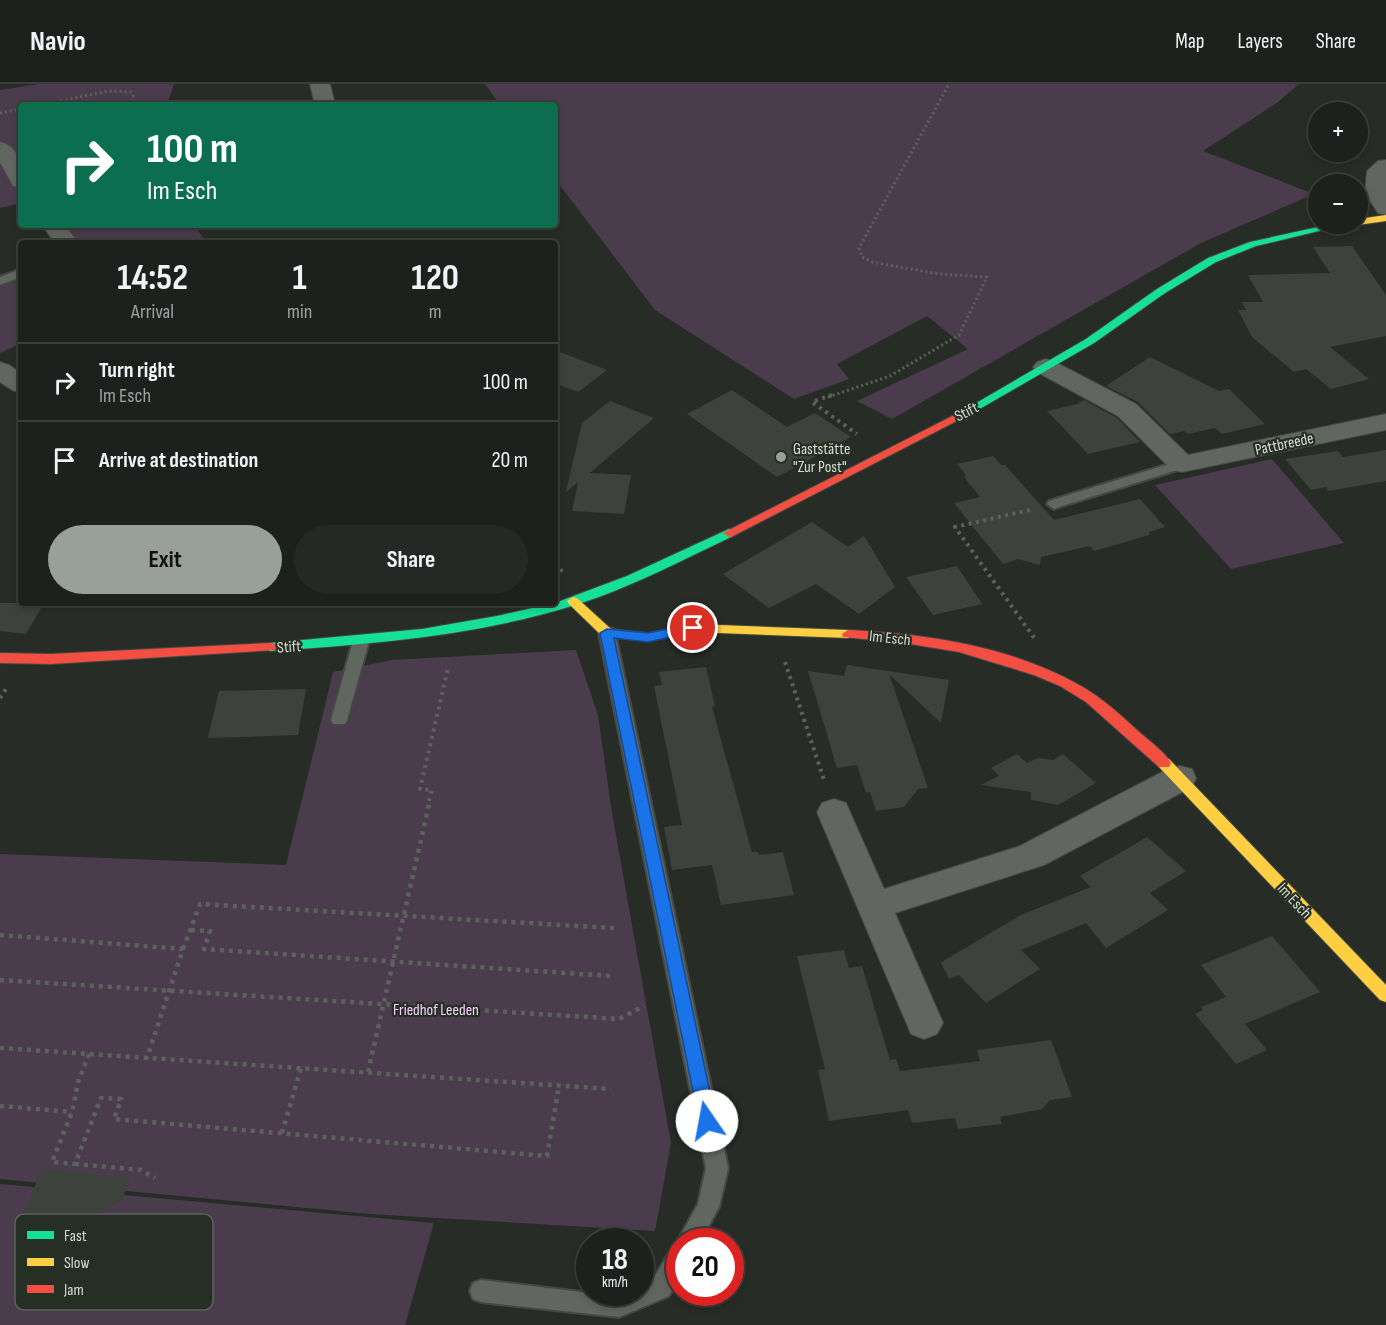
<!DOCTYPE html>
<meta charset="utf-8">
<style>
body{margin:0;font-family:"Sofia Sans Condensed",sans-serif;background:#252926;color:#f1f3f6;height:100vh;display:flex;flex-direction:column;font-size:22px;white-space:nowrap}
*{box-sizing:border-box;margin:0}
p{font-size:20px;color:#a0a3a4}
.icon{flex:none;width:33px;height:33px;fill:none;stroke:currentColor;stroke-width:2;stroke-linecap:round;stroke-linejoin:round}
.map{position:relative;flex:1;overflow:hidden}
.side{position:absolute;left:18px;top:156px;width:540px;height:366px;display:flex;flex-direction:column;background:#1d211d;border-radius:6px;box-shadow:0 3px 9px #0003,0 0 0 2px #3b3e3b}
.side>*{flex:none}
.top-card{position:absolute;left:18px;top:18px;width:540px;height:126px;border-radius:6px;box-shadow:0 3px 9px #0003,0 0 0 2px #3b3e3b;background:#0b6e4f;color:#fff;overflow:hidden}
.buttons{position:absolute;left:1308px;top:18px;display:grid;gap:12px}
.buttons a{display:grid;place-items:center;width:60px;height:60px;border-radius:50%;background:#1d211d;box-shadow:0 3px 9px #0003,0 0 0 2px #3b3e3b;font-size:30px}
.speed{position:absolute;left:576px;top:1144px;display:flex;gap:12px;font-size:30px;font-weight:700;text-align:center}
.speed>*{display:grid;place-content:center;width:78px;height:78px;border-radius:50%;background:#1d211d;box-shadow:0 3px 9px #0003,0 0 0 2px #3b3e3b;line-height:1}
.speed small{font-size:15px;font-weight:400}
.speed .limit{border:9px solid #d22;background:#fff;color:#111}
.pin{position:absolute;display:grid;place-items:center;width:51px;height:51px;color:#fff;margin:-26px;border:3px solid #fff;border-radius:50%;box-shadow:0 2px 6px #0007}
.me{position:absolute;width:66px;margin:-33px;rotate:348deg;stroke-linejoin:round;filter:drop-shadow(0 0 4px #0008)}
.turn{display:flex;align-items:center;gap:21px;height:126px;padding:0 30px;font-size:27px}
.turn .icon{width:78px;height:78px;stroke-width:2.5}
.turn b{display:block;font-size:42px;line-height:51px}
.eta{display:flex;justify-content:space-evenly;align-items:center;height:102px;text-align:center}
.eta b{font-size:36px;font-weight:700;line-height:42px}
.cta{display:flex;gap:12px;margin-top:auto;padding:12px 30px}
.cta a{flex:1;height:69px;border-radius:36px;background:#999f99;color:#111;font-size:24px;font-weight:700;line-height:69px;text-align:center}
.cta a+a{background:#252926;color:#f1f3f6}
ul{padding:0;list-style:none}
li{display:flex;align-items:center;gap:18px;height:78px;padding:0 30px;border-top:2px solid #3b3e3b}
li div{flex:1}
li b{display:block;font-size:22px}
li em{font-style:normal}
header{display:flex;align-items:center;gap:36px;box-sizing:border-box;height:84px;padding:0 30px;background:#1d211d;border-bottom:2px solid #3b3e3b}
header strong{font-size:28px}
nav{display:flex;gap:33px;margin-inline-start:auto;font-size:21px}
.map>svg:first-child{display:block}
.green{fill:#4a3c4c}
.building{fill:#3e423d}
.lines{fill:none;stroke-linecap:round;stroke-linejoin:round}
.lane-casing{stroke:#444943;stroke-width:4}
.street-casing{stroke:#444943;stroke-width:2}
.fast-casing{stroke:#444943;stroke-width:2}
.slow-casing{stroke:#444943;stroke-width:2}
.jam-casing{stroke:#444943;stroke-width:2}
.path-far2{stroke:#5d615d;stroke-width:3;stroke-dasharray:2 3;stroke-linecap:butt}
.path-far1{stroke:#5d615d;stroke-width:4;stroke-dasharray:3 4.5;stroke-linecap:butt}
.path{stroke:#5d615d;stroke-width:4.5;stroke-dasharray:4 5;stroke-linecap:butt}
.lane{fill:#626661;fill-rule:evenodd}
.street{fill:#626661;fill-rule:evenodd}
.fast{fill:#16e098;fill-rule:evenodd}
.slow{fill:#ffcf43;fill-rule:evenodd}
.jam{fill:#f24e42;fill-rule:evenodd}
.route{fill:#1a73e8;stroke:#114b97;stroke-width:1.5}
.poi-dot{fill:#999f99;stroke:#262f24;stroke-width:2}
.labels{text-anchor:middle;stroke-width:4.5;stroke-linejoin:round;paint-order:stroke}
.street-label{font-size:16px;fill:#d7ddd6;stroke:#262f24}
.poi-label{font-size:16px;fill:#d7ddd6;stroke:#262f24;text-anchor:start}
.park-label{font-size:16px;fill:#f8d2fe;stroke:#262f24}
.key{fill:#262f24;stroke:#5b6359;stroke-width:1.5}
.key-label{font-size:16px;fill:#d7ddd6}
</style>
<header>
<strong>Navio</strong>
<nav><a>Map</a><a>Layers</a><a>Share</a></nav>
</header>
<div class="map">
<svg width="1386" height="1241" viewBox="0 0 1386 1241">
<rect width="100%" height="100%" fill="#272c27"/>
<!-- green -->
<path class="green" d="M39,0H174L167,21H21V119L0,124V6Z
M485,0H1299L1278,18L1203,67L1314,110L1201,159L892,335L857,317L968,265L927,232L837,280L849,295L794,315L655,226L555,95V21H500Z
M65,141H194L207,159H78Z
M21,195V260L0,269V202Z
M1272,375L1344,459L1231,485L1155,401Z
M576,566L598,631L612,729L671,1059L655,1147L370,1130L0,1095V770L286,781L333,588L392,576Z
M0,1100L434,1139L405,1241H0Z"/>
<!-- building -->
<path class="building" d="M1352,162L1386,211V252L1330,263L1369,295L1331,305L1306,285L1294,288L1252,253L1238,226H1246L1242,218H1263L1248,191L1330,189L1313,163Z
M555,266L607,286L578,308L555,299Z
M1150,273L1219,307L1229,305L1265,340L1222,350L1215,344L1188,350L1185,347L1170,350L1138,318L1106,302Z
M732,306L787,343L815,329L851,353L777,393L687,330Z
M1084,316L1117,334L1140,358L1088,370L1047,327L1077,320Z
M610,317L654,334L590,389L631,391L624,430L572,427L578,398L566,408L582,339Z
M1386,366V397L1328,407L1326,403L1311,406L1285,375L1338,367L1343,373Z
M993,372L1001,381H1005L1054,436L1140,415L1165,443L1149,448V451L1094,467L1090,462L1041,473L1040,481L1018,475L1003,480L954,419L980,413L964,393L966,391L957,380Z
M812,438L848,463L864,452L895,503L859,530L816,500L769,524L723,490Z
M957,482L982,520L933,531L906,493Z
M0,519H44L26,550L0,547Z
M847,581L949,596L941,639L889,590L928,704L918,705L904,723L876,727L870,708L866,709L857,681L837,684L808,587L844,592Z
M706,583L715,622L712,623L752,768H758L759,771L783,768L794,811L721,821L712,781L672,786L664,743L682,741L654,602L662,601L659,588Z
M306,605L298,651L208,654L219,607Z
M1017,670L1027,679L1038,674L1053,676L1063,670L1096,699L1058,721L1031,716V708L981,701L999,692L991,684Z
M1147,753L1186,787L1150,809L1168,826L1106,864L1086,839L1021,866L1040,885L986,919L959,891L949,895L941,879L945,876L1021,831L1091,803L1080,792Z
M1272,852L1320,908L1245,940L1267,966L1236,980L1195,930L1203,926L1201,923L1226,913L1201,881Z
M844,866L849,884L862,882L890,976L896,975L900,987L980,977L977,966L1051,956L1072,1013L1050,1016L1042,1025L1000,1033L1002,1040L958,1045L955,1034L912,1039L908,1026L829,1037L818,986L825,985L797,872Z
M42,1085L131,1094L121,1117L64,1146L57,1161L13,1157Z"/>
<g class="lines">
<defs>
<path id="lane" d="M21,185V193L0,201V193Z
M1182,376L1187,377L1189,380L1187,383L1059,423L1054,425L1047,420L1049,417Z
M607,544L613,545L615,549L728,1084L719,1123L700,1158H680V1193L669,1212L619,1233L481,1218L473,1215L470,1207L473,1199L481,1196L590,1209L619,1211L640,1209V1202C664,1192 661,1169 679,1162L677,1158L698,1120L706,1084L599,549L601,545Z
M361,552L367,553L369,557L347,636L345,640H333L331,636L353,557L355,553Z"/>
<path id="street" d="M310,0H330L335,21H315Z
M0,58C22,63 21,85 21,103L13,102L0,78Z
M1386,76V131L1378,129L1365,109L1367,87L1378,77Z
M42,141H65L78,159H55Z
M1046,275L1055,278L1136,320L1188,371L1386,330V346L1182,388L1172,386L1118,332L1037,288L1033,283L1037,278Z
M0,278L9,281L21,289V309L12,306L0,298Z
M1180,682L1192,685L1196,694L1192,703L1044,781L895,829L943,939L937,950L924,955L911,950L817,728L822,719L834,715L846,719L884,805L1020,762L1168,685Z"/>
<path id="fast" d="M1332,140H1348L1256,162L1216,178L1165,209L1094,259L976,327H968L966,325L1086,255L1157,205L1208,174L1250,158Z
M729,445L735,449L733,452C682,476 630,504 575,521C476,552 373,560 270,567L263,563L270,559L422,545L497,532L555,519L627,492Z"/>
<path id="slow" d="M1386,131V137L1358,141L1354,140H1358V135Z
M573,513L577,514L611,545L648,549L693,540L848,546L854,550L848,554L693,548L648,557L607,553L602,552L569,520L567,517Z
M1164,674L1169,675L1386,901V918L1380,916L1159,683L1157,679L1159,675Z"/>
<path id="jam" d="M972,322L976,323V327L733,452L729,453L723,449Z
M848,546C927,550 1011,562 1081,602C1102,614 1121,631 1138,647C1149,657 1164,667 1171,679L1169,683H1159L1086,618L1060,602L1034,591L959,568L904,559L843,553L842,550Z
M270,559L275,560L277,563L275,566L51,580L0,579V569L51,570Z"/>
</defs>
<!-- lane casing -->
<use href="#lane" class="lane-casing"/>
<!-- street casing -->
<use href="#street" class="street-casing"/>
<!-- fast casing -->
<use href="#fast" class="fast-casing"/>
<!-- slow casing -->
<use href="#slow" class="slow-casing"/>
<!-- jam casing -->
<use href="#jam" class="jam-casing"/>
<!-- path-far2 -->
<path class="path-far2" d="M41,21L108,7L131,8L134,13L133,21
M0,29L21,25
M828,313L890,292L959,251L987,193L939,190L872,178L862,173L859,164L949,0"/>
<!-- path-far1 -->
<path class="path-far1" d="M832,311L812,318L857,350
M1030,426L955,443L1035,555
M555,480L563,488
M785,578L825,699
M0,614L6,605
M429,717L432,706L420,705L448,584"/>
<!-- path -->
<path class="path" d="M191,846L210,847L204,865L611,892
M0,851L183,865L147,974
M183,865L200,820L614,844
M0,896L619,935L644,922
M0,964L611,1005
M89,970L78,998L72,1028L52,1078L75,1080L101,1014L121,1015L114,1035L547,1072L559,1001
M368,988L430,716
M0,1022L72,1028
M282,1049L301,984
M75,1080L141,1086L155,1094"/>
<!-- lane -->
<use href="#lane" class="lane"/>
<!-- street -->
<use href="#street" class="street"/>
<!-- fast -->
<use href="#fast" class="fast"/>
<!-- slow -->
<use href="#slow" class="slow"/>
<!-- jam -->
<use href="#jam" class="jam"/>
</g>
<!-- route -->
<path class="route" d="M693,540L698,541L700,544L698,547L648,558L614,554L716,1037L713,1042L707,1045L701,1042L699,1037L600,549L607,545L648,549Z"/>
<!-- markers -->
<circle class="poi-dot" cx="781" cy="373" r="6"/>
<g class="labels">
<!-- street labels -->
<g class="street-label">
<text transform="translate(966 327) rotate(-27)" y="6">Stift</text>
<text transform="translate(1284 359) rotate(-12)" y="6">Pattbreede</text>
<text transform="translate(890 553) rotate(6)" y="6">Im Esch</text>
<text transform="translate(289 562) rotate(-4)" y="6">Stift</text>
<text transform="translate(1295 816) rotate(47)" y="6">Im Esch</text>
</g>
<!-- poi labels -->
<g class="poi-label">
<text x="793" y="370">Gaststätte<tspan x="793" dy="18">"Zur Post"</tspan></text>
</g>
<!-- park labels -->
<g class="park-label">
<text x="436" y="931">Friedhof Leeden</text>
</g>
</g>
<!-- legend -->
<rect x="15" y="1130" width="198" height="96" rx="9" class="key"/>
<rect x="27" y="1147" width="27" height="8" fill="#16e098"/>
<rect x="27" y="1174" width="27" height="8" fill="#ffcf43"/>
<rect x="27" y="1201" width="27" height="8" fill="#f24e42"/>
<g class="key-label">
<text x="64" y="1157">Fast</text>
<text x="64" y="1184">Slow</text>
<text x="64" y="1211">Jam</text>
</g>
</svg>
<div class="buttons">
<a>+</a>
<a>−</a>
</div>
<div class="speed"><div>18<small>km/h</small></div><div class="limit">20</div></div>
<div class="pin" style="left:693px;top:544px;background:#d93025"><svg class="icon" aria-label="arrive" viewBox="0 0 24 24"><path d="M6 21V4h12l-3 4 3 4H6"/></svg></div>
<svg class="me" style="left:707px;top:1037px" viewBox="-20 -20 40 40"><circle r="19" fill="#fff"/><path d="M0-13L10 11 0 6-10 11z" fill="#1a73e8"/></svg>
<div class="top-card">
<div class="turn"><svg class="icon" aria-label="right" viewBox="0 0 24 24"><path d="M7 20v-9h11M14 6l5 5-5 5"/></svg><div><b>100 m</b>Im Esch</div></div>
</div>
<section class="side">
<div class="eta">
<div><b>14:52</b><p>Arrival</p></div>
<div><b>1</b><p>min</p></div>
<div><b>120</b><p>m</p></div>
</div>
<ul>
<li><svg class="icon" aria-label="right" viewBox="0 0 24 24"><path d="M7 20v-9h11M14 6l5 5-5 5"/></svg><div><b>Turn right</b><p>Im Esch</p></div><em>100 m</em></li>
<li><svg class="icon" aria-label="arrive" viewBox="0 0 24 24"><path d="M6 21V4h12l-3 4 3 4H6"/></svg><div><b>Arrive at destination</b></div><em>20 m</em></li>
</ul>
<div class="cta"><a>Exit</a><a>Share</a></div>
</section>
</div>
